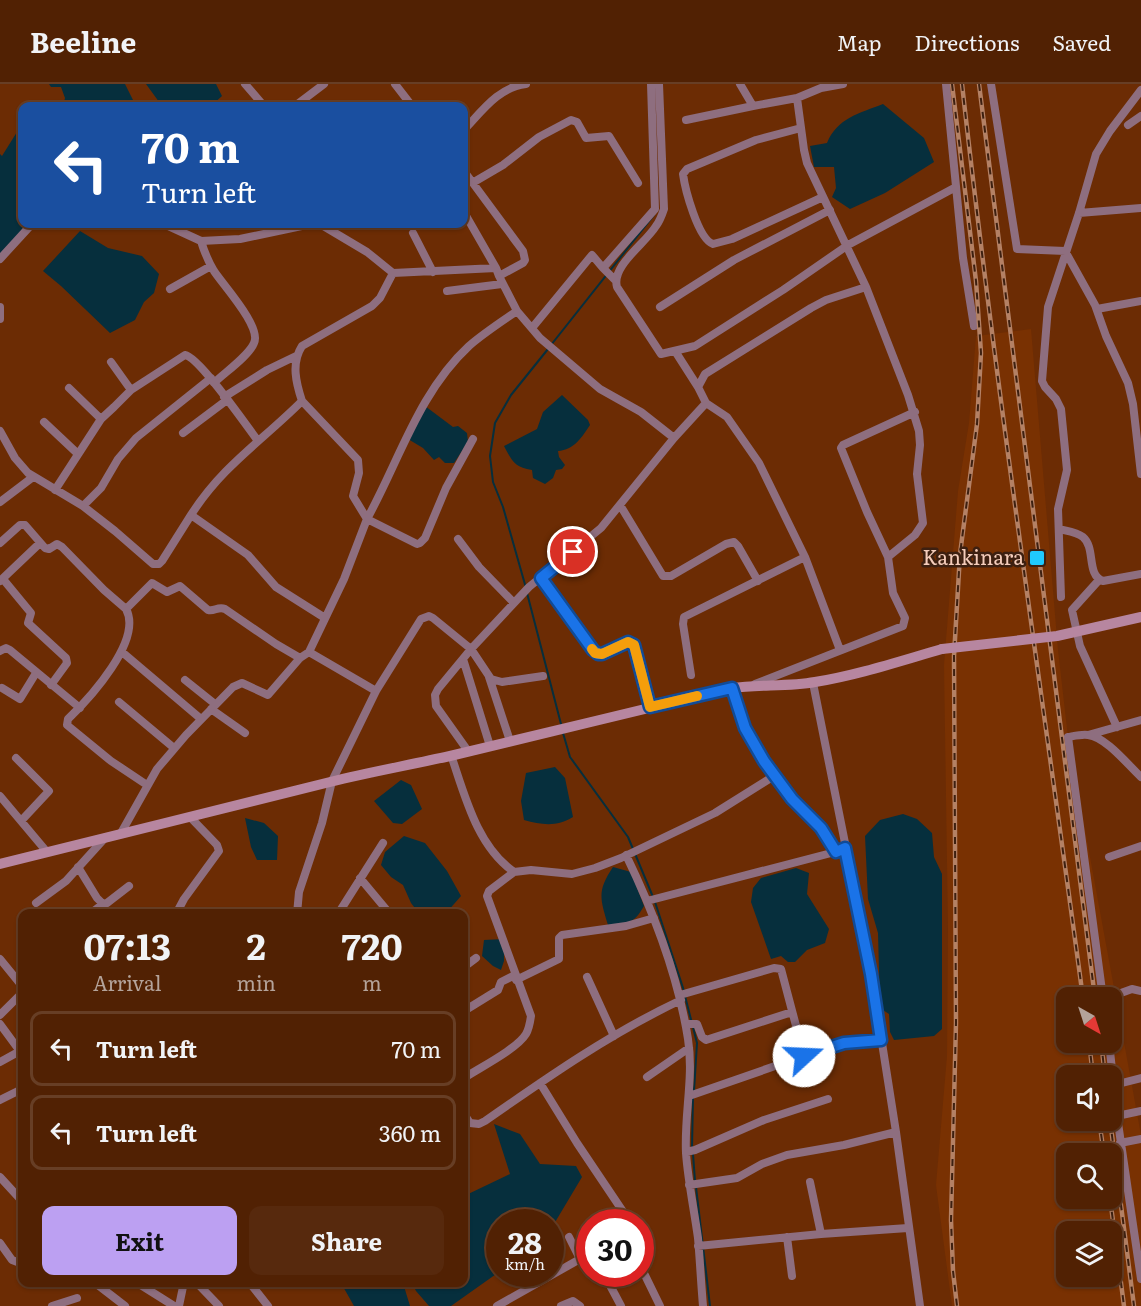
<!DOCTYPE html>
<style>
body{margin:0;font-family:Literata,serif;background:#57290d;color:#f1f3f6;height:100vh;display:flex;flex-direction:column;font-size:22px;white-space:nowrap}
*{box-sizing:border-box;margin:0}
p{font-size:20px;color:#b4a39a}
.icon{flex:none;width:33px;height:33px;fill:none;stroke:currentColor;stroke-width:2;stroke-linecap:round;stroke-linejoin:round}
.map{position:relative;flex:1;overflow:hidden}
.sheet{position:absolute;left:18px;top:825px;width:450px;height:378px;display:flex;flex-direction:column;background:#512103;border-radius:12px;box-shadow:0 2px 4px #0004,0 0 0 2px #673e25}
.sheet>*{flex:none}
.guide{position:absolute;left:18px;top:18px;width:450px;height:126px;border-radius:12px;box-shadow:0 2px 4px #0004,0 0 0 2px #673e25;background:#1a4fa0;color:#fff;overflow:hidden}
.needle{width:39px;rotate:141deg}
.controls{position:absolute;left:1056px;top:903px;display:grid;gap:12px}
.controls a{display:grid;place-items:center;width:66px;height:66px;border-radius:12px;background:#512103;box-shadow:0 2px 4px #0004,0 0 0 2px #673e25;font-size:30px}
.speed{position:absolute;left:486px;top:1125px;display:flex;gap:12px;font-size:30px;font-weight:700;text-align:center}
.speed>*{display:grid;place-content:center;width:78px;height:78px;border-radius:50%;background:#512103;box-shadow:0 2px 4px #0004,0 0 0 2px #673e25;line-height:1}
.speed small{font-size:15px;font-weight:400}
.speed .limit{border:9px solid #d22;background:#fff;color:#111}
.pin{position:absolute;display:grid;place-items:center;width:51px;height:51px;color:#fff;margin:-26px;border:3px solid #fff;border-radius:50%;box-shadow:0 2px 6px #0007}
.me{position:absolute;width:66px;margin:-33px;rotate:70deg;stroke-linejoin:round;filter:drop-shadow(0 0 4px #0008)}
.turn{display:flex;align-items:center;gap:21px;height:126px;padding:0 24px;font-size:27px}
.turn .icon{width:78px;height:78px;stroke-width:2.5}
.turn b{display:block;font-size:42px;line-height:51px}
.eta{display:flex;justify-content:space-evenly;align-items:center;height:102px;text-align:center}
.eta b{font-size:36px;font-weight:700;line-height:42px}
.cta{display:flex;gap:12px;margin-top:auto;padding:12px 24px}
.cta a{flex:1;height:69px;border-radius:12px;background:#bca0f2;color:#111;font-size:24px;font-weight:700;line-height:69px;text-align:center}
.cta a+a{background:#57290d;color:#f1f3f6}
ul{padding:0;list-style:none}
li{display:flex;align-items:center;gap:18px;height:75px;margin:0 12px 9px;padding:0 12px;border:3px solid #673e25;border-radius:12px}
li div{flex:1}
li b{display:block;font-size:22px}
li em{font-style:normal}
header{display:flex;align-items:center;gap:36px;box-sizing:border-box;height:84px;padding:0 30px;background:#512103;border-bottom:2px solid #673e25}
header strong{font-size:28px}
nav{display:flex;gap:33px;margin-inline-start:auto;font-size:21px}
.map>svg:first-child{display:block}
.built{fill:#793102;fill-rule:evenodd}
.water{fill:#062f3d}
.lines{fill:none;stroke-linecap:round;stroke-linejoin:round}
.stream{stroke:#062f3d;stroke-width:2}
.street{stroke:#8e6e7f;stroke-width:8}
.secondary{stroke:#b786a0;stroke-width:10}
.rail-casing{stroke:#b48165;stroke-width:4.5}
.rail{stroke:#3d2011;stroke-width:2;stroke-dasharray:7;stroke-linecap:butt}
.secondary-bridge{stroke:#b786a0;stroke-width:10}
.route-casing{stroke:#114b97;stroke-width:15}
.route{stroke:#1a73e8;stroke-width:10}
.slow{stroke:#f59e0b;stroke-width:10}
.poi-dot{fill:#20c9fd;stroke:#3d2011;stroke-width:2}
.labels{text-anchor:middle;stroke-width:5;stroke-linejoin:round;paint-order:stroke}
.poi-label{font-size:20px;fill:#f5cdbb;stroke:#3d2011;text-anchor:end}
</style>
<header>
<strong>Beeline</strong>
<nav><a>Map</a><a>Directions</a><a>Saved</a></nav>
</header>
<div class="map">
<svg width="1141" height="1222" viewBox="0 0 1141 1222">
<rect width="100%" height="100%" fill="#6c2c04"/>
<!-- built -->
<path class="built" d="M1031,245L1058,566L1068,653L1141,1051V1222H952L936,1101L947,972L948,844L944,581L958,407L969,339L976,252ZM1066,914H1112V958H1066ZM1066,992H1112V1036H1066ZM1066,1070H1112V1114H1066ZM1066,1148H1112V1192H1066Z"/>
<!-- water -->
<path class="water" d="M49,0H125L136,22H63L65,14L61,3H51Z
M146,0H216L222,12L211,22H162Z
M883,20L924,54L934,78L885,109L850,125L832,113L836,104L834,83H814L810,62L827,59C837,34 860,29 883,20Z
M22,40V140H28L0,171V70L2,72Z
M80,147L108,164L142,172L159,190L154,209L144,218L135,236L110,249L61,202L43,187Z
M562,311L588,336L590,341C582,353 574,366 558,367L559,373L565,381L562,385L556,386L553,394L545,400L533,394L532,386C514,383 512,377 504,362L537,345L543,328Z
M425,322L453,343L458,342L467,349L468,358L454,379H445L439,373L434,376L423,364L408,355Z
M555,683L565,694L573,733C557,743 542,741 524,736L521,717L526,689Z
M401,696L411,701L422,725L402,740L393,739L374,717Z
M903,730L917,735L932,749L934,773L942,790V945L934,952L894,956L890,948L889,930L880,924L878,849L868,815L865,752L880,736Z
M245,734L264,739L278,752L277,776H257L251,763Z
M404,752L425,759L447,787L461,812L447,828H418L411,819L403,801L391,793L381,781L385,768Z
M613,783L631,788L644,822C633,841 628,839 608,841C600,814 597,807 613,783Z
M796,784L809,789L807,810L829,845L825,859L807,866L795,878H788L781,872L771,875L751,818L753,804L761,794Z
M504,855V877L501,886L493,882L482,872L484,856Z
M494,1040L520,1050L540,1080L576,1082L582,1093L551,1145L550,1138H500L499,1188L451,1222H429L416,1207L412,1199L464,1198V1112L510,1090Z
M341,1199H403L410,1222H354Z"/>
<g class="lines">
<!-- stream -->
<path class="stream" d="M551,261L654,131
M526,504L503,423L493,398L490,372L495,339L511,311L548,265
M527,509L561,640
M563,649L570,673L628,753L653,813
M655,818L684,907
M685,912L697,959L694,1007
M692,1064L693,1013
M693,1070L695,1097
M696,1103L710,1222"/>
<!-- street -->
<path class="street" d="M245,0L264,22
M395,0L412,22
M659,0L664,125C662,131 660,137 656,142C645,160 611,182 617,203L661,270L695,262L783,206L848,161L956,103
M740,0L753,22L797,14L804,66L807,79L866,203L908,311L919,347L920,361L917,390L923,439L915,451L888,473L893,509L905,534L903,542L755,600
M946,0L963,174L974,242
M991,0L1017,165L1065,167L1095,221L1106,252L1128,299L1133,320L1141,390
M797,14L821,4L843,0
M295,22L324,0
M686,36L753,22
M1128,41L1141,32
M801,44L756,56L687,85L683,90C685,105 698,155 713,160L732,155L823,113
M464,46C482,27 499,3 526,0
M474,98L503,81L539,53L571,36L577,38L586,54L609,52L638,99
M1079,129L1141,124
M465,130L496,184
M164,140L201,157L240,155L311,140
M320,140L367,168L393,189
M413,149L433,188
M201,157C204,167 208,177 214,187C223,201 262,243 254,259C249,272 224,289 214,299
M0,175L32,140
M603,184L615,196
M499,192L517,227L540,254L600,305L641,328L674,354
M170,205L211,182
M447,207L502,200
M0,223V235
M660,223L734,176L830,126
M1097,225L1141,217
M532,244L592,171L603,184L655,125L651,0
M675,267L698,303
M111,278L131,306
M69,304L101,335
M224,313L267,286L296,272
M706,319L698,303L705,290L811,224L826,216L866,203
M44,338L78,370
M0,347L15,374L28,389L83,422L115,447L153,480H159L162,477L191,431L248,471L276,503L325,534
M183,349L227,316
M473,355L446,404L425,454L420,459L417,460L367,435C399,377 419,308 469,262C484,249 501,238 517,227
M55,406L101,335L114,323L131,306L185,271C199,273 246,341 258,357
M0,418L33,393
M620,421L663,492H671L726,460L734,458L738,462L758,497
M83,422L101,404L118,375L136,354L211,294
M191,431C222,382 262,357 302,317C296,299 291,279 302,262L372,222L380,214L393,189L496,184L499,192L523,179L525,176L523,167L464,87
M1059,445C1066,447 1076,448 1083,453C1096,464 1086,491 1103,497L1141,490
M458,455L479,483L514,519
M0,459L20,441H25L45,464L49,465L57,460L62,463L104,506L126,525L152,499L167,508L180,502L208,526C214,528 218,522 225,525L276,560L300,574
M888,473L867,428L841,364L843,361L915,328
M541,493L595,569L602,570L629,558L634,561L650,623
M3,495L31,529L28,539L66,574L67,579L51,601
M1099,496L1072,526L1080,562L1117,643
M0,497L40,459
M1061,513L1058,425L1067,386L1061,325L1056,315L1045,303L1042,297L1048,223L1079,129L1096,70L1110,47L1141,6
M126,525C143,556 90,614 68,635L67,641L111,677L147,701
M0,567L6,564L10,566L80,624
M122,568L201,635
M309,568L376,607
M463,575L490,662
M691,591L683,540L684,533L805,473
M489,593L510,657
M185,596L215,620
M813,599L871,889L896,1048L920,1222
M2,604L20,615L36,589
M732,604L745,644L764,677L792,715L821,744L835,768L845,764
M119,618L174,664
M211,625L245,649
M1088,651L1141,636
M468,667L436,622L435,611L438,605L471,565L529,503L601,444L674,354L706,319L727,333L759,379L805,473L840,566
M451,671C465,712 477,762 514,788L531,786L572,790L595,784L621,774L715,729L774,692
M16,674L49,707L21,737
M0,712L47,768
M121,749L157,685L186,651L233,603L242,599L268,611L300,574L309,568L344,495L367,435L353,412L359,389L358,376L302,317
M626,771C654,829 678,891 688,955C694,993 684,1031 686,1069C688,1097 694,1125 698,1154C700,1177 701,1199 703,1222
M1109,773L1141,762
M78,783L97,814L103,820L107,819L129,802
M360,794L390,830
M647,817L835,768
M36,819L66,797L104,755
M90,830L103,820
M176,830L184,815L219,767L217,761L191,734
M297,830L299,808L322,739L332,697L376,607L421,535L429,532L433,534L471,565L491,595L502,598L543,592
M338,830L383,759
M0,875L22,902
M464,883L476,874
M587,893L614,952
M516,896L559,875V854L562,851L626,842L654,834
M680,911L774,884L781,885L804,972L689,1012
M1103,914L1068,653C1074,652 1082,650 1088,651C1106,653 1128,681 1141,693
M1107,914L1132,905L1141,907
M464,927L498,906L501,898L515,891
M0,931L22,909
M0,940L22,970
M686,940H697L702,953L706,956L792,928
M1109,958L1117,1032L1141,1195
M804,972L844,959L881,956
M0,978L20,967
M647,993L689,964
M464,994C479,984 517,965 526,950C529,945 530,939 531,932L487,812L489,807L514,788
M540,999L577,1059L630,1138
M1114,1001L1141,994
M0,1016L22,1005
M464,1030L470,1039L479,1040L485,1037C548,993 611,949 681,916
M1117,1032L1141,1027
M1120,1059L1141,1055
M686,1068L695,1066L764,1036L828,1015
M0,1093L22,1117
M810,1098L821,1150
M689,1101L737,1094L762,1080L787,1071L844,1061L896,1048
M594,1137L595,1138
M569,1153L582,1179L590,1180
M787,1153L792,1192
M0,1159L12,1176L20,1179L22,1177
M698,1162L821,1150L908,1144
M640,1181L660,1222
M604,1190L621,1222
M94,1198L125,1222
M136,1198L174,1222
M196,1198L219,1222
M249,1198L268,1222
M52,1222L77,1214
M179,1222L184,1198
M497,1222L580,1175
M561,1222L573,1217L580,1222"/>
<!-- secondary -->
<path class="secondary" d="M0,780C110,753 220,725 330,698C370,688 410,681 450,672C544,650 638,626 732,604C759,600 788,603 815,598C858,591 900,577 942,565"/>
<defs>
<path id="rail" d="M952,0L976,197L981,269L977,340L960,470L954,572L956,939L951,1136L953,1187L957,1222
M962,0C996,305 1042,609 1083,914
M979,0L1095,914
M1089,958L1093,992
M1101,958L1105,992
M1099,1036L1104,1070
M1110,1036L1134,1222
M1110,1114L1124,1222"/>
</defs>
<!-- rail casing -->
<use href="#rail" class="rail-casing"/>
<!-- rail -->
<use href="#rail" class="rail"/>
<!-- secondary-bridge -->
<path class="secondary-bridge" d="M942,565L1057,552L1141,533"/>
</g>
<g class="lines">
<defs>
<path id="route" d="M573,468L541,494L593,566L598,570H602L628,558L634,561L650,623L732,604L745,644L764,677L792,715L821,744L836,768L845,764L871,890L881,956L844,959L804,972"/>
</defs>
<!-- route casing -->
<use href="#route" class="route-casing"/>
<!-- route -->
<use href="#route" class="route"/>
<!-- slow -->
<path class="slow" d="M592,565L595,569L602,570L628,558L634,561L650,623L697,612"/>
</g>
<!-- markers -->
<rect class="poi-dot" x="1029" y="466" width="16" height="16" rx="3"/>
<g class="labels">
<!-- poi labels -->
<g class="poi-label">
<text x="1024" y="481">Kankinara</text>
</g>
</g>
</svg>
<div class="controls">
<a><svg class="needle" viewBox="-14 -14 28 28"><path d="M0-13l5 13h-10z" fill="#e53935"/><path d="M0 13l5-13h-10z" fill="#b4a39a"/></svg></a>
<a><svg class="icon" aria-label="sound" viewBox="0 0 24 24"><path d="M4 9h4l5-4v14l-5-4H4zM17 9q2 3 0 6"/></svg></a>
<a><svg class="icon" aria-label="search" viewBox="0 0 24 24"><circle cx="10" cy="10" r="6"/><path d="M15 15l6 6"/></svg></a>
<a><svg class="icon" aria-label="layers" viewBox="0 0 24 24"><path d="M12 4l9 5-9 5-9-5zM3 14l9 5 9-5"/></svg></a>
</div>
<div class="speed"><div>28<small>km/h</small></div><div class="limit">30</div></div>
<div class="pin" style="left:573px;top:468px;background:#d93025"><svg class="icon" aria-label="arrive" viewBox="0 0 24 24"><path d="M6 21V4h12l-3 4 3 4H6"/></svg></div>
<svg class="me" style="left:804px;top:972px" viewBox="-20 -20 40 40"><circle r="19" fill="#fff"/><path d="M0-13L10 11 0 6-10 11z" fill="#1a73e8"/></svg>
<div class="guide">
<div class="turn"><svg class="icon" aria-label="left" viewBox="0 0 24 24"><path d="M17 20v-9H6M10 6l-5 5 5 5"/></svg><div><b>70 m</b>Turn left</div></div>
</div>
<section class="sheet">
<div class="eta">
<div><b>07:13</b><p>Arrival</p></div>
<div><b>2</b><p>min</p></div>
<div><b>720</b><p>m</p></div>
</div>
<ul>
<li><svg class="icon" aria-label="left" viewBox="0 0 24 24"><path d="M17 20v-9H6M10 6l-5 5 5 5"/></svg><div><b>Turn left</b></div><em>70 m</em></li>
<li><svg class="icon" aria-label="left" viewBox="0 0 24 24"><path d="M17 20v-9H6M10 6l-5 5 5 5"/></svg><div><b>Turn left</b></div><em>360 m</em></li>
</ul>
<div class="cta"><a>Exit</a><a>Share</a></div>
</section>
</div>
